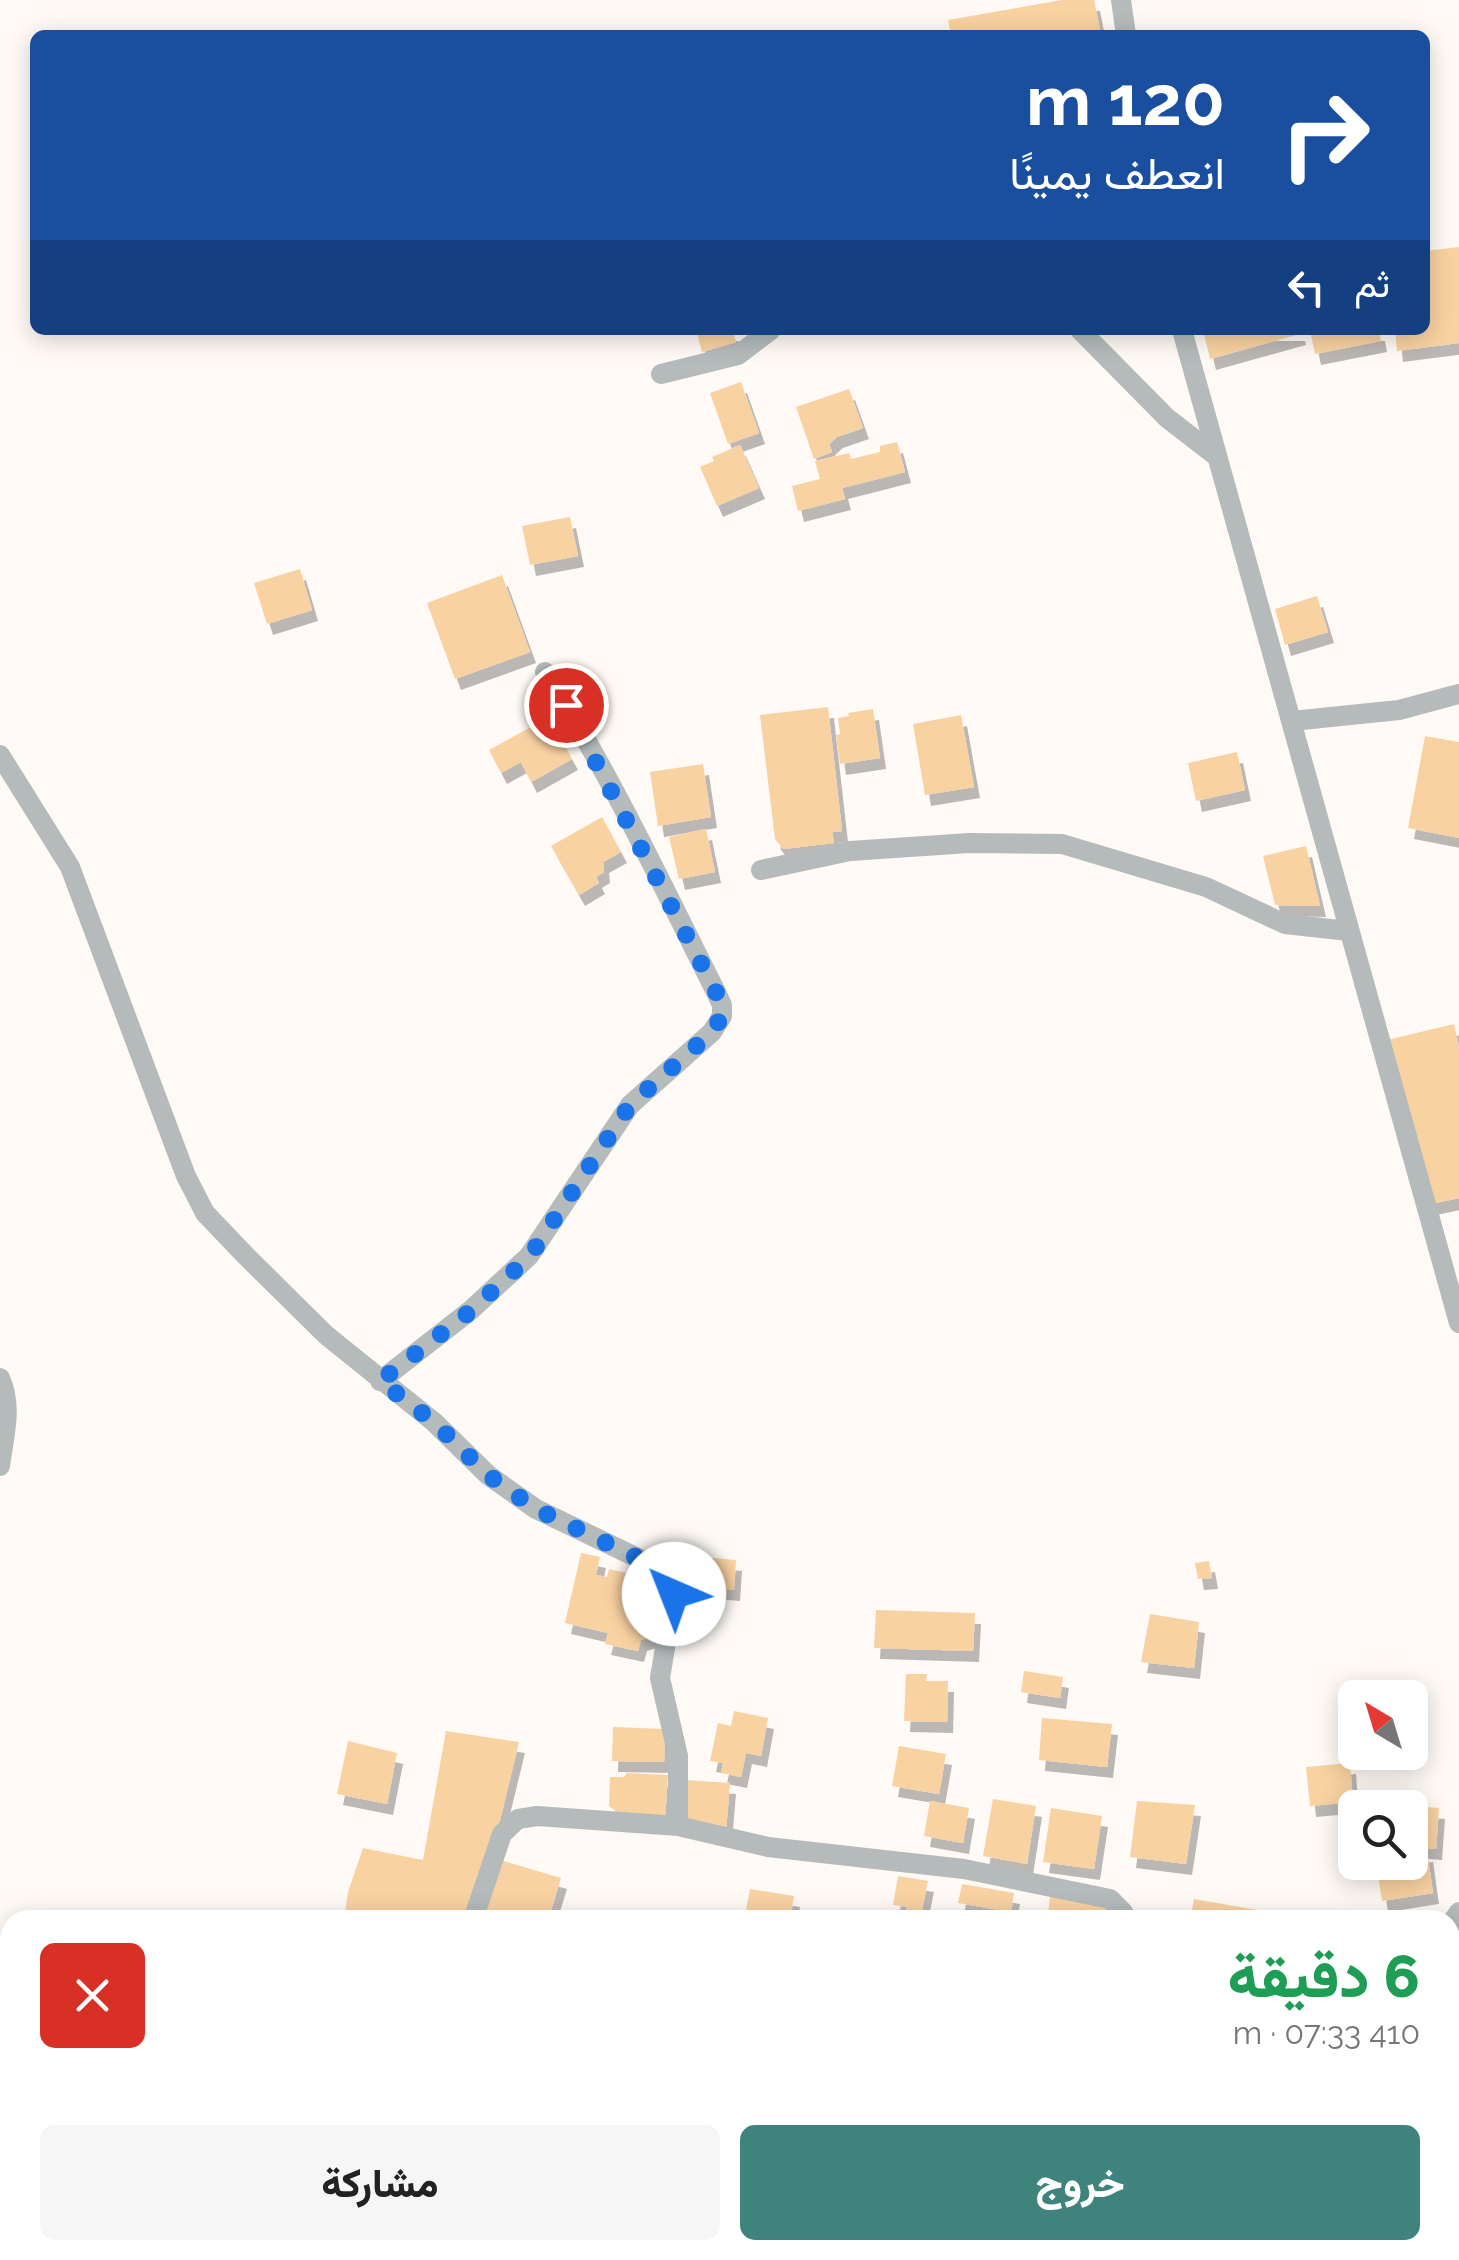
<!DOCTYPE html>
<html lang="ar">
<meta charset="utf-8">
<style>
body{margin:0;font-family:Raleway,Vazirmatn,sans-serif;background:#f6f6f6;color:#222;direction:rtl;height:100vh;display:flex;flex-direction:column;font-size:38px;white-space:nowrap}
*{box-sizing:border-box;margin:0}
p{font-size:32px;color:#767676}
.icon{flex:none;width:55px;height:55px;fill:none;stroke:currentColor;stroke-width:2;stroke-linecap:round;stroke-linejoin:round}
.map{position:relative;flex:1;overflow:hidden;direction:ltr}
.drawer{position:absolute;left:0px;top:1910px;width:1460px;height:350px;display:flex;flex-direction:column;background:#fff;border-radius:30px 30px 0 0;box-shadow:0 5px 25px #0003;direction:rtl}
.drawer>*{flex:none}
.banner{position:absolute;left:30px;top:30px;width:1400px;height:305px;border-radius:15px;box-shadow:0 5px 25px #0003;direction:rtl;background:#1a4fa0;color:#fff;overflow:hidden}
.needle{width:65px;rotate:322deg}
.fabs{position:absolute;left:1338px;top:1680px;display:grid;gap:20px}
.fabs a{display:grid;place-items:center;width:90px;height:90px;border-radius:15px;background:#fff;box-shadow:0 5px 25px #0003;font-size:50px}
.pin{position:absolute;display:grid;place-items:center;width:85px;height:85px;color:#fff;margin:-42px;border:5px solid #fff;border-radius:50%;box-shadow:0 2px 10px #0007}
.me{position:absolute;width:110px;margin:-55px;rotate:316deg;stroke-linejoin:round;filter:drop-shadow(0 0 8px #0008)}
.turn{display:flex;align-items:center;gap:35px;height:210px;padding:0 40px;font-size:45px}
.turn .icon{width:130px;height:130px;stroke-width:2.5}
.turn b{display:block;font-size:70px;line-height:85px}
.then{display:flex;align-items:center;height:95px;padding:0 40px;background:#0003;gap:20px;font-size:38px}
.round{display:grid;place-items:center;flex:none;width:105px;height:105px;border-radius:15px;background:#f6f6f6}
.overview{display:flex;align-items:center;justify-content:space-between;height:170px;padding:0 40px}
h1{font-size:60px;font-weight:800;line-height:75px;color:#1e9e55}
.cta{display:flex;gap:20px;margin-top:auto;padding:20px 40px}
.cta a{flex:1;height:115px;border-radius:15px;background:#3e847d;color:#fff;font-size:40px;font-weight:800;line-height:115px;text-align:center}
.cta a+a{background:#f6f6f6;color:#222}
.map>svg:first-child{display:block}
.building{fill:#f9d2a2;filter:url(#shadow)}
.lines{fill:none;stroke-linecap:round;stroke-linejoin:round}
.street{stroke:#b5bbbb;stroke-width:20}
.route{stroke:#1a73e8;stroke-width:18;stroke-dasharray:0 32.4}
</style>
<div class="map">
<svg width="1459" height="2260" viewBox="0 0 1459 2260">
<defs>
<filter id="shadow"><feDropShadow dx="6" dy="11" stdDeviation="0" flood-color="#0004"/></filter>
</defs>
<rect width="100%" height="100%" fill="#fffaf5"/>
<!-- building -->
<path class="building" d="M1062,0H1094L1101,35H951L948,20Z
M1459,247V343L1397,351L1395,330H1425V251Z
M696,330H733L736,342L702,352Z
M1203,330H1299L1300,334L1210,359Z
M1310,330H1379L1381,341L1315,354Z
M741,382L759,433L728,444L710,393Z
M849,389L863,428L837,437L829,444L832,452L814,459L796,407Z
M897,442L905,472L842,488L845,499L798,511L792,486L820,479L815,461L849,453L851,459L880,452V446Z
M740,445L759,488L717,506L700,467L714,461L712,457Z
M570,517L578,556L530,565L522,526Z
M300,569L312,610L267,624L254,583Z
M502,575L530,652L455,679L427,603Z
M1317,596L1328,632L1285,645L1275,609Z
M828,707L842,831L832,832L834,843L783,849L775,839L760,715Z
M873,709L880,758L840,764L836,735L840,734L838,718L849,716L848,713Z
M961,715L974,787L925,795L913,724Z
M549,717L572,759L531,782L521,762L501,773L489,750Z
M1425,736L1459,742V838L1408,828Z
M1237,752L1245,790L1196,801L1188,763Z
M703,764L711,817L658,826L650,772Z
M602,817L621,852L603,862L604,872L596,877L599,883L579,895L551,846Z
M706,829L715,872L679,879L669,837Z
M1306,846L1320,906L1275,905L1263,856Z
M1454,1024L1459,1047V1198L1426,1205L1387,1040Z
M581,1553L600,1557L596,1575L607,1577L609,1569L663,1581L650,1637L641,1640L638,1651L605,1644L608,1633L565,1623Z
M691,1556L736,1560L734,1590L688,1586Z
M1209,1561L1212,1578L1198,1579L1195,1563Z
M876,1610L975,1613L973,1651L874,1648Z
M1150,1614L1199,1622L1194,1668L1141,1662Z
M1024,1671L1063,1677L1060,1698L1021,1692Z
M906,1674H927L926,1681H948L947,1722L904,1721Z
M734,1711L768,1718L761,1756L746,1753L741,1777L721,1773L723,1763L710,1761L718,1723L731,1726Z
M1042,1718L1112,1724L1107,1767L1039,1760Z
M613,1727L665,1729L664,1762L612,1761Z
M446,1731L519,1742L500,1820L462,1920H344L348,1892L363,1848L423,1860Z
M348,1741L397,1753L387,1804L337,1794Z
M899,1746L946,1754L939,1794L892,1786Z
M1350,1763L1353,1802L1310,1806L1306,1767Z
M627,1773L668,1775L665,1818L621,1815L609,1806L610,1777H624Z
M685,1780L730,1783L726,1830L682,1826Z
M993,1799L1036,1806L1027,1864L983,1856Z
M930,1801L969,1808L963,1843L924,1836Z
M1137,1801L1195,1805L1186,1864L1130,1857Z
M1410,1806L1439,1808L1436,1849L1410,1847Z
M1051,1808L1102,1816L1094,1869L1043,1862Z
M1427,1851L1433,1893L1382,1901L1376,1862H1410V1854Z
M497,1859L561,1878L548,1920H477Z
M898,1876L928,1881L922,1910L948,1914L947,1920H905L907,1907L893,1905Z
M962,1884L1014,1893L1011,1912L958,1903Z
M750,1889L794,1896L790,1920H744Z
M1051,1889L1110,1899L1106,1920L1048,1913Z
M1194,1899L1257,1910L1255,1920H1190Z
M1450,2093L1459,2094V2142L1450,2141Z
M3,2182L10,2183V2228L0,2226Z
M79,2250H118L122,2251V2257L78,2260Z
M334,2250H352L354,2256L336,2260Z
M784,2250L815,2259V2260H781Z
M1247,2250H1303L1327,2260H1242Z"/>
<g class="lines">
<!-- street -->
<path class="street" d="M1121,0L1126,35
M1080,330L1167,418L1215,455
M1182,330L1459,1323
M661,374L738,355L771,330
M1292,721L1399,710L1459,694
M0,755L70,867L186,1176L205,1213L246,1256L326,1335L434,1422L488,1475L536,1509L644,1561L663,1574L674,1594L660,1678L678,1756V1826
M761,870L850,851L969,843L1062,844L1206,887L1285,924L1349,931
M0,1378C13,1407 4,1435 0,1466
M380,1381L472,1309L529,1256L630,1105L712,1032L722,1016V1005L715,990C661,883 610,773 545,672
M473,1920L502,1834L518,1819L537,1816L678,1826L768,1847L964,1869L1110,1899L1123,1912L1127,1920
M1450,1925L1459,1912
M1450,1990L1459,1996
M394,2260L397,2250
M997,2260L1001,2250
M1213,2260L1221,2250"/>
</g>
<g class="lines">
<!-- route -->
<path class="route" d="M566,705L715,990L722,1005V1016L712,1032L630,1105L530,1256L472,1310L380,1381L434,1422L488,1475L536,1509L644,1561L662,1574L674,1594"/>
</g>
</svg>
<div class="fabs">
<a><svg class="needle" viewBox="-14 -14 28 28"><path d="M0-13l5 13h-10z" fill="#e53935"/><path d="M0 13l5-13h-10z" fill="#767676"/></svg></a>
<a><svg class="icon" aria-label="search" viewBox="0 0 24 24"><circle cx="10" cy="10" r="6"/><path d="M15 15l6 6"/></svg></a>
</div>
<div class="pin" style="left:566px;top:705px;background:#d93025"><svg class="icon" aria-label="arrive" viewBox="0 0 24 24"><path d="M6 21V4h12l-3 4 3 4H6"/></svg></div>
<svg class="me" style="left:674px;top:1594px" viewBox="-20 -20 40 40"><circle r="19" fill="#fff"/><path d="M0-13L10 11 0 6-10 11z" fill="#1a73e8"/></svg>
<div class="banner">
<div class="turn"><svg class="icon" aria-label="right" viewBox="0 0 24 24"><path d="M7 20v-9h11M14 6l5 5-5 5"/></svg><div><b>120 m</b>انعطف يمينًا</div></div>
<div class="then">ثم<svg class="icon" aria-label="left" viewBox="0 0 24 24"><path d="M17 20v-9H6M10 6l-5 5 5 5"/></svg></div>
</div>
<section class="drawer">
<div class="overview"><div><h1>6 دقيقة</h1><p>410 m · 07:33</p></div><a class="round" style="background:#d93025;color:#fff"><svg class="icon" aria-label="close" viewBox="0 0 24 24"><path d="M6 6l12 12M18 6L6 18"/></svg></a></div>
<div class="cta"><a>خروج</a><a>مشاركة</a></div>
</section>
</div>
